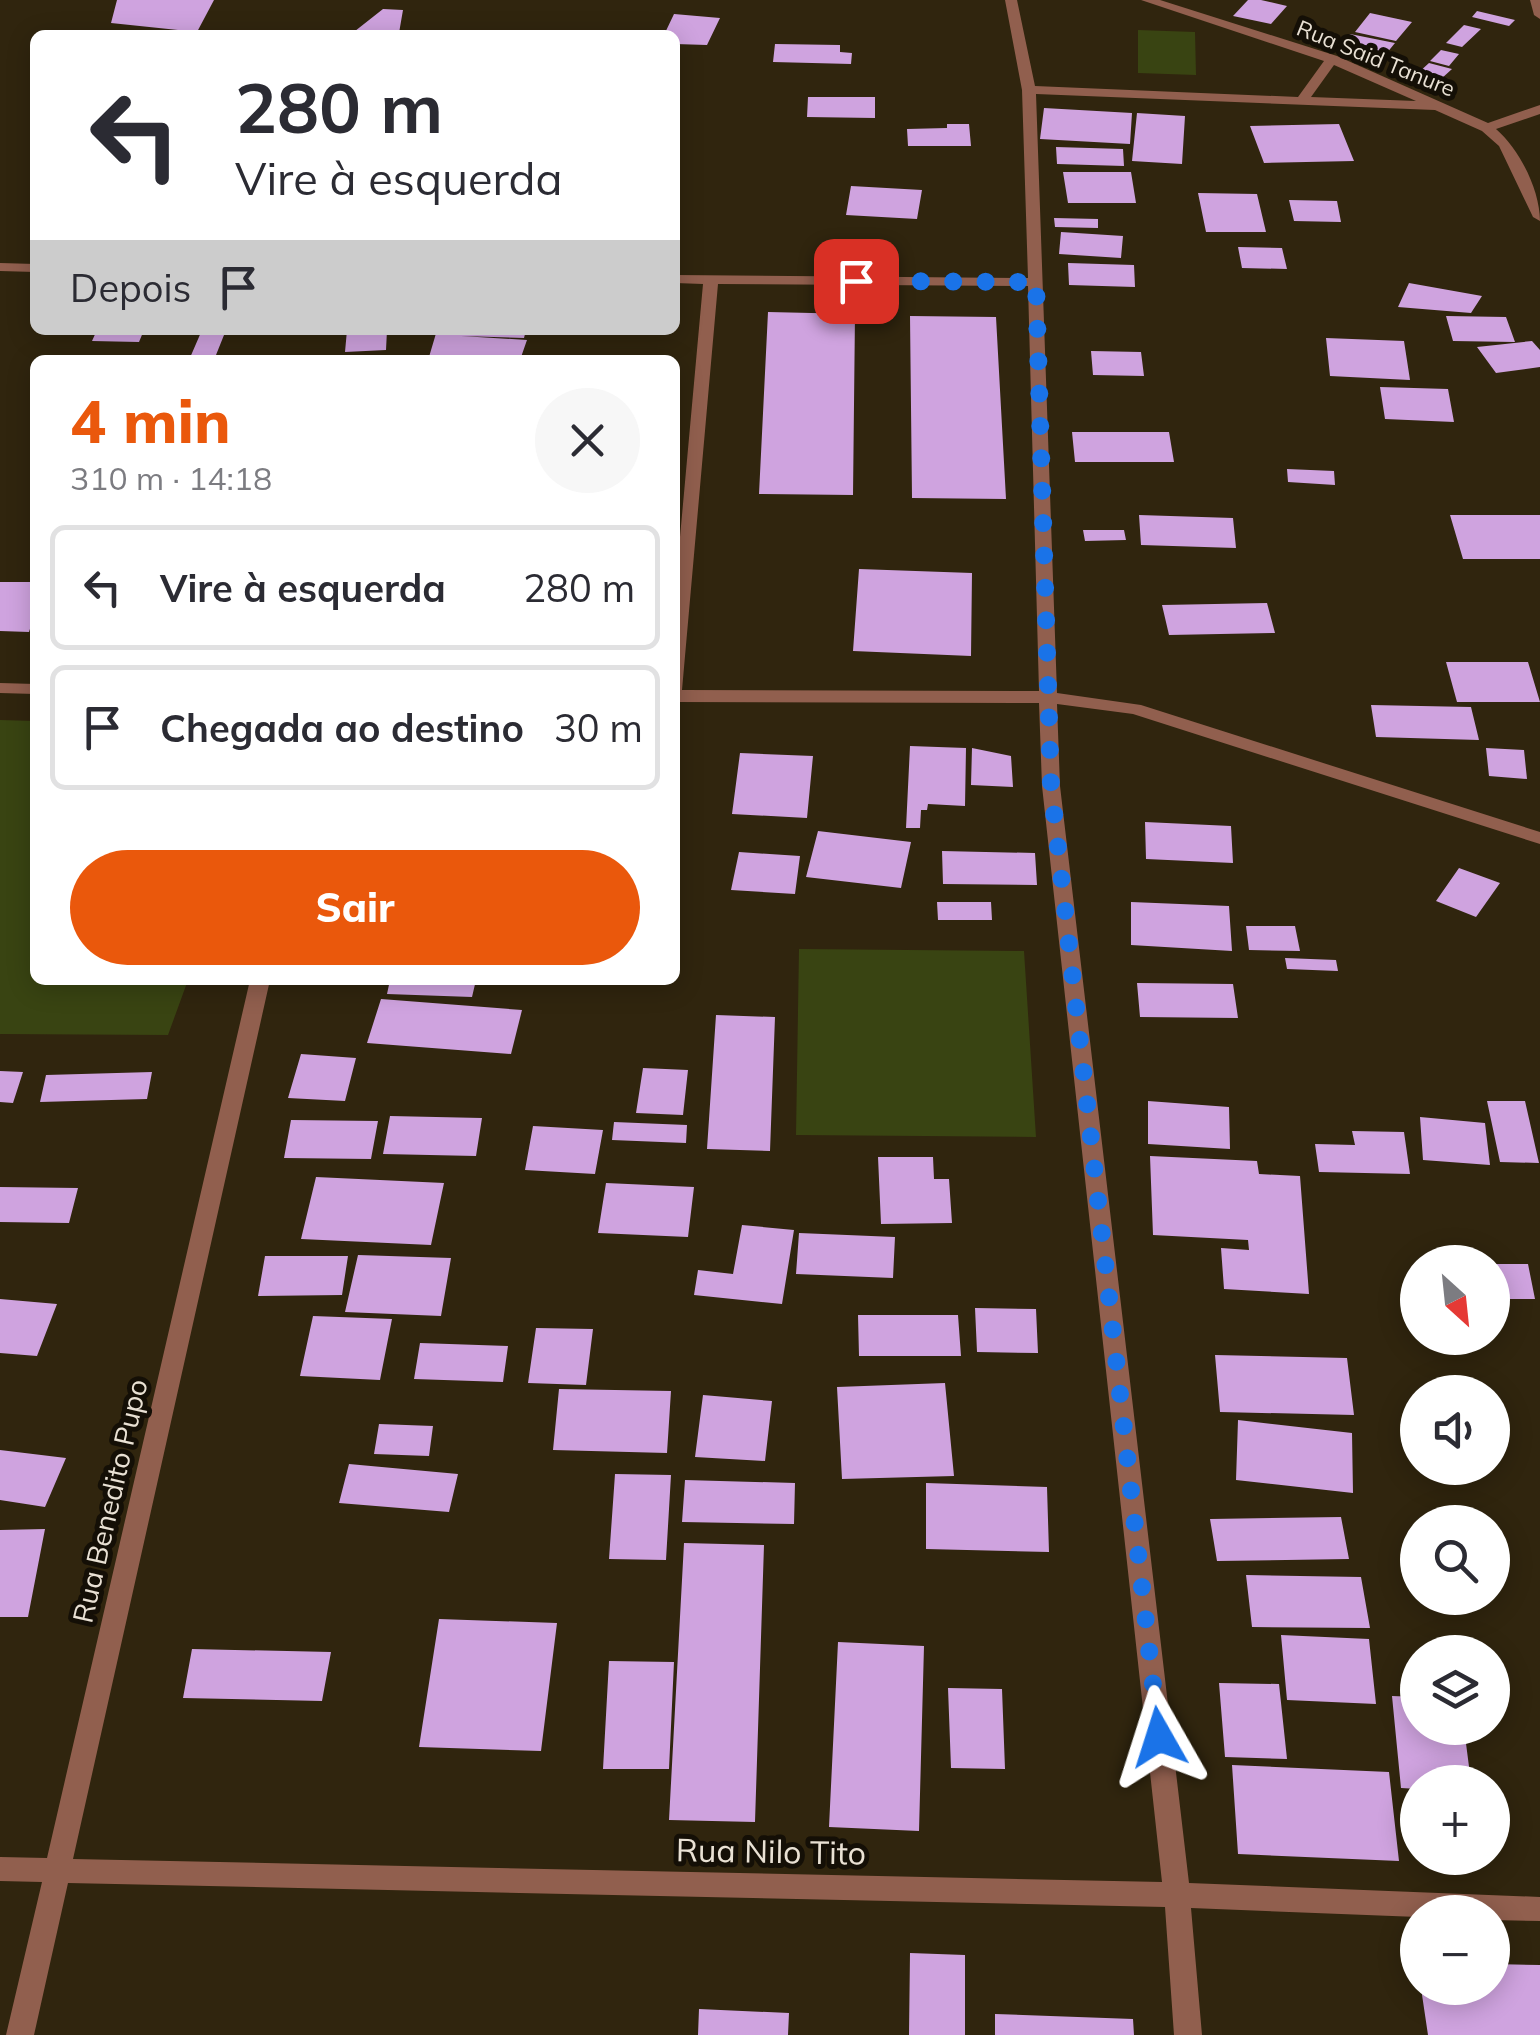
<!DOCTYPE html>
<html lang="pt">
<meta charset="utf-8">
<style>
body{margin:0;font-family:Mulish,sans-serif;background:#f7f7f7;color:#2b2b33;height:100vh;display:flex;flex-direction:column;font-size:38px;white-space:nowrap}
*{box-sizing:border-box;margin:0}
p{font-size:32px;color:#7c7c81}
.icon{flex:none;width:55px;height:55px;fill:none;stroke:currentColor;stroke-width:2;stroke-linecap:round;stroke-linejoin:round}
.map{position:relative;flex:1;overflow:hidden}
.drawer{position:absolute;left:30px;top:355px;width:650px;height:630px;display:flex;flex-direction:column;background:#fff;border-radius:15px;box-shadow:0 5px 25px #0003}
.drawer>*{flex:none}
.top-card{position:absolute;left:30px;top:30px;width:650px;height:305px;border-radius:15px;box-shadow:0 5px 25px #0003;background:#fff;color:#2b2b33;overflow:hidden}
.needle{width:65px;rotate:153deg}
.controls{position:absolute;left:1400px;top:1245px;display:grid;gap:20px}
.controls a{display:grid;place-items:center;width:110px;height:110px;border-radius:50%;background:#fff;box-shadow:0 5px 25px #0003;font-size:50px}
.pin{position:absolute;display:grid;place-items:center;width:85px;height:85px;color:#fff;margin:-42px;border-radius:20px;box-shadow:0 5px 15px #0006}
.me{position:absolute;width:110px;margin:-55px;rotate:354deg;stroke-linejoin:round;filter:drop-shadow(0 0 8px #0008)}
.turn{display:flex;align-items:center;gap:35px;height:210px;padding:0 40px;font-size:45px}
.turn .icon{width:130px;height:130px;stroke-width:2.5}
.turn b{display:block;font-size:70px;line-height:85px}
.then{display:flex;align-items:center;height:95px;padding:0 40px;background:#0003;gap:20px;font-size:38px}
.round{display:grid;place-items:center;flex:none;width:105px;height:105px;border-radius:52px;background:#f7f7f7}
.headline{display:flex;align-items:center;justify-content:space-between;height:170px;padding:0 40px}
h1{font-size:60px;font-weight:800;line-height:75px;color:#ea580c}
.cta{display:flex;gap:20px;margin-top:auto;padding:20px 40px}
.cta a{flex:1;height:115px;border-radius:60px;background:#ea580c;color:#fff;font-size:40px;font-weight:800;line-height:115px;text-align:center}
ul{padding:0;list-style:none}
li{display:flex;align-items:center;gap:30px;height:125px;margin:0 20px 15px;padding:0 20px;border:5px solid #e1e1e2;border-radius:15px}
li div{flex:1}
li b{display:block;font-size:38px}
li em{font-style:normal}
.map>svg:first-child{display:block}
.green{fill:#394412}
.building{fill:#cfa3df}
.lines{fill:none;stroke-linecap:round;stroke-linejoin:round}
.street{fill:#915f4e;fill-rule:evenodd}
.route{stroke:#1a73e8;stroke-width:18;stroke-dasharray:0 32.4}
.labels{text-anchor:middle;stroke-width:10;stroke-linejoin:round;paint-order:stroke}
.far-street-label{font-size:22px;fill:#e9e1d4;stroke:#140f06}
.street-label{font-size:28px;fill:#e9e1d4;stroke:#140f06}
.near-street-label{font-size:32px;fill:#e9e1d4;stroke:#140f06}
</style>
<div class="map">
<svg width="1540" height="2035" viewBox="0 0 1540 2035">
<rect width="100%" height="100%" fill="#30250e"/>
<!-- green -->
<path class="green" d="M1138,30L1195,32L1196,75L1138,73Z
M0,720L35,721V980H188L168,1035L0,1034Z
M799,949L1024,951L1036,1137L796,1135Z"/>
<!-- building -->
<path class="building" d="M117,0H214L197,32L111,23Z
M1248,0H1261L1287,6L1271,24L1233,16Z
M383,9L403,10L399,33L350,35Z
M1477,11L1515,20L1509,26L1472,17Z
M1370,13L1412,22L1396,41L1355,32Z
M674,14L720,18L707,45L675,44V35H664Z
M1464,25L1481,29L1462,47L1446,43Z
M1350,34L1395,43L1386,54L1342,45Z
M775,44L840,45V52L852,53L851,64L773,62Z
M1441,50L1459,54L1449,66L1430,61Z
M1429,63L1452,69L1441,79L1418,73Z
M808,97H875V118L807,117Z
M1044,108L1132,113L1130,144L1040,139Z
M1137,113L1185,116L1182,164L1132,161Z
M947,124H969L971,146H908L907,129L947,128Z
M1339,124L1354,161L1264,163L1250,126Z
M1056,147L1123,149L1124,166L1057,164Z
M1063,172H1131L1136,203H1068Z
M851,186L922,190L917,219L846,215Z
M1198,193L1257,194L1266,232H1206Z
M1289,200L1337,201L1341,222L1294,221Z
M1054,218L1098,219V228L1055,227Z
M1061,232L1123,236L1121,258L1059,254Z
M1238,247L1282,248L1287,269L1242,268Z
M1068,263L1134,265L1135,287L1069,285Z
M1409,283L1482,296L1471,313L1398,307Z
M768,312L855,314L853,495L759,494Z
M910,316L996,317L1006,499L912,498Z
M1446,316L1506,317L1515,342L1453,341Z
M97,330H144L139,342L92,341Z
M202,330H226L214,360H189Z
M347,330H387L386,350L345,352Z
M437,330H526L524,338L461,336L527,340L520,360L429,357Z
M1326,338L1404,341L1410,380L1330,376Z
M1532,341L1540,350V367L1496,373L1477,347Z
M1091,351L1141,352L1144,376L1093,375Z
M1380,387L1448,389L1454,422L1385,419Z
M1072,432H1169L1174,462H1075Z
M1287,469L1334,471L1335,485L1288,482Z
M1139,515L1233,518L1236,548L1141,545Z
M1450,515H1540V559H1463Z
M1083,530H1124L1126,540L1085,541Z
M859,569L972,573L971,656L853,651Z
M0,582H35V613L29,632L0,631Z
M1267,603L1275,633L1169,635L1162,605Z
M1446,662H1528L1540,702H1457Z
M1371,705L1471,707L1479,740L1376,737Z
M910,746L966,748L965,806L928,804L927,810H921L920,828H906Z
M972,748L1011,756L1013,787L971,785Z
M1486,748L1524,750L1527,779L1489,776Z
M740,753L813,756L807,818L732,814Z
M1145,822L1231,826L1233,863L1146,859Z
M818,831L911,842L901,888L806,877Z
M942,851L1035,853L1037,885L943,884Z
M739,852L800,856L795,894L731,890Z
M1459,868L1500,883L1476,917L1436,901Z
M937,902H991L992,920H938Z
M1131,902L1229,906L1232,951L1131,945Z
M1246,926H1295L1300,951L1249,950Z
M1285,958L1336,960L1338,971L1287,969Z
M390,980H476L472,997L387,994Z
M1137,983L1233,984L1238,1018L1140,1017Z
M381,999L522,1010L511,1054L367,1043Z
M716,1015L775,1017L770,1151L707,1149Z
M301,1054L356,1058L345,1101L288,1098Z
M643,1068L688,1070L683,1115L636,1113Z
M0,1071L23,1072L13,1103L0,1102Z
M152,1072L147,1099L40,1102L46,1075Z
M1148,1101L1229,1107L1230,1149L1148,1144Z
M1487,1101H1525L1539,1163L1500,1162Z
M390,1116L482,1118L476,1156L383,1154Z
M1420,1117L1485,1123L1490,1165L1423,1160Z
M291,1120L378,1121L371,1159L284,1158Z
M614,1122L687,1125L686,1143L612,1140Z
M533,1126L603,1130L595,1174L525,1170Z
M1352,1131L1404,1132L1410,1174L1319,1172L1315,1144L1355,1145Z
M1150,1156L1257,1161L1259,1174L1300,1176L1309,1294L1224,1289L1221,1248L1249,1250L1248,1240L1153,1235Z
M878,1157H933L934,1179H949L952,1223L881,1224Z
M316,1177L444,1183L431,1245L301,1239Z
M606,1183L694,1187L688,1237L598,1233Z
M0,1187L78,1188L69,1223L0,1222Z
M742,1225L794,1230L782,1304L694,1295L698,1270L733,1274Z
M799,1233L895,1237L893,1278L796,1274Z
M358,1255L451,1258L441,1316L345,1312Z
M265,1256H348L342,1295L258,1296Z
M1492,1264H1528L1535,1299H1492Z
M0,1299L57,1304L37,1356L0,1353Z
M975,1308L1036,1309L1038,1353L977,1352Z
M858,1315H958L961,1356H859Z
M313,1316L392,1319L380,1380L300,1376Z
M536,1328L593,1329L586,1385L528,1383Z
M420,1343L508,1346L503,1382L414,1379Z
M1215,1355L1347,1358L1354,1415L1220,1412Z
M945,1383L954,1476L842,1479L837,1387Z
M559,1389L671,1391L667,1453L553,1450Z
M703,1395L772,1401L765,1461L695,1457Z
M1238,1420L1352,1433L1353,1493L1236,1480Z
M379,1424L433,1426L429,1456L374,1454Z
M0,1450L66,1458L45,1507L0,1500Z
M349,1464L458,1474L449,1512L339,1503Z
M615,1474L671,1475L666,1560L609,1559Z
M685,1480L795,1483L794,1524L682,1522Z
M926,1483L1047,1487L1049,1552L926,1549Z
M1341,1517L1349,1559L1217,1561L1210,1519Z
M45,1529L28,1617H0V1530Z
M684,1543L764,1545L755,1822L669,1820Z
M1246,1575L1361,1577L1370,1628L1252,1627Z
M439,1619L557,1623L541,1751L419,1747Z
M1281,1635L1369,1639L1376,1704L1287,1700Z
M838,1642L924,1646L919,1831L829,1827Z
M192,1649L331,1652L322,1701L183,1698Z
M609,1661L674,1662L669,1769H603Z
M1219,1683L1279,1684L1287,1759L1225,1757Z
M948,1688L1002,1689L1005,1769L951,1768Z
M1392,1696L1418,1697V1728H1464L1471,1782H1418V1789L1401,1788Z
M1232,1765L1389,1772L1399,1861L1238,1854Z
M910,1953L965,1955V2035H909Z
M1492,1964L1540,1965V2035H1428L1421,1988H1492Z
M699,2009L789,2013L788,2035H698Z
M995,2014L1133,2019L1134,2035H995Z"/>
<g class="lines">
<!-- street -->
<path class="street" d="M1005,0H1017L1035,86L1298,97L1324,61L1141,0H1160L1337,56L1488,123L1540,105V114L1496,129C1520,150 1540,190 1540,221L1533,217L1499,146L1482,131L1435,110L1036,94L1057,693L1141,705L1540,832V844L1133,714L1057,704L1060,786L1189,1883L1540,1897V1921L1492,1920V1912H1418V1917L1191,1908L1202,2035H1174L1165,1907L68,1883L34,2035H6L42,1882L0,1881V1857L47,1858L250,980H270L73,1859L1162,1882L1042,786L1039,703L675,702V592L703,284L675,283V275L1028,278L1022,90ZM1334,65L1416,101L1311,97ZM718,284L1028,286L1039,691L682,690Z
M1530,0H1540V19L1534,15Z
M0,263L35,264V272L0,271Z
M0,683L35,684V694L0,693Z"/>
</g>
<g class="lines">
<!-- route -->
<path class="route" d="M856,281L1036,282L1051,786L1159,1737"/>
</g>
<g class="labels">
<!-- far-street labels -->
<g class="far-street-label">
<text transform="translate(1376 58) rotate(22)" y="8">Rua Said Tanure</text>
</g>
<!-- street labels -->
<g class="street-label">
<text transform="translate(110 1501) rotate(-77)" y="10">Rua Benedito Pupo</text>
</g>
<!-- near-street labels -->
<g class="near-street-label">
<text transform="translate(771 1852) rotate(1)" y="11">Rua Nilo Tito</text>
</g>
</g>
</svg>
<div class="controls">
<a><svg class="needle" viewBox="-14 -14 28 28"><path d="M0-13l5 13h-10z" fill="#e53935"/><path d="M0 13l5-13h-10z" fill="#7c7c81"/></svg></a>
<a><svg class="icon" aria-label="sound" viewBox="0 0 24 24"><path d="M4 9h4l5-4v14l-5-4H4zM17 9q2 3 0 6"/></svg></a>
<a><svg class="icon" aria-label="search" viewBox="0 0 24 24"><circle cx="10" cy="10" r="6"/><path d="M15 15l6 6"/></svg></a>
<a><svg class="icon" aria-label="layers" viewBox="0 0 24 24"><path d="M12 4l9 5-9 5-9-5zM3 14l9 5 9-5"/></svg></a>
<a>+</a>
<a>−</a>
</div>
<div class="pin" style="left:856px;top:281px;background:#d93025"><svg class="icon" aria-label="arrive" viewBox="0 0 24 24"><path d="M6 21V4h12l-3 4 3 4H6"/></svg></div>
<svg class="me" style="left:1159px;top:1737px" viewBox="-20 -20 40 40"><path d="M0-17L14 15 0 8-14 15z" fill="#1a73e8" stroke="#fff" stroke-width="4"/></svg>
<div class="top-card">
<div class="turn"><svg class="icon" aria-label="left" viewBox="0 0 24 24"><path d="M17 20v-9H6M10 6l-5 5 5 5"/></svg><div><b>280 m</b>Vire à esquerda</div></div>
<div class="then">Depois<svg class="icon" aria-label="arrive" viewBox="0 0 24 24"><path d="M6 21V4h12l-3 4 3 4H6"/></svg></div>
</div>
<section class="drawer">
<div class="headline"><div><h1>4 min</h1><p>310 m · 14:18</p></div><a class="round"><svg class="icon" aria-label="close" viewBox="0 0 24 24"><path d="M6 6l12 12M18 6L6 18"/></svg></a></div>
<ul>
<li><svg class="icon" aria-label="left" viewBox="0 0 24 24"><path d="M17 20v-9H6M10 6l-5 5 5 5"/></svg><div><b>Vire à esquerda</b></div><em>280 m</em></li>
<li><svg class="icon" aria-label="arrive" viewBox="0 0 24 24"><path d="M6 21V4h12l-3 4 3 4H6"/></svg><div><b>Chegada ao destino</b></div><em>30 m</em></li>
</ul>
<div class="cta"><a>Sair</a></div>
</section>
</div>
